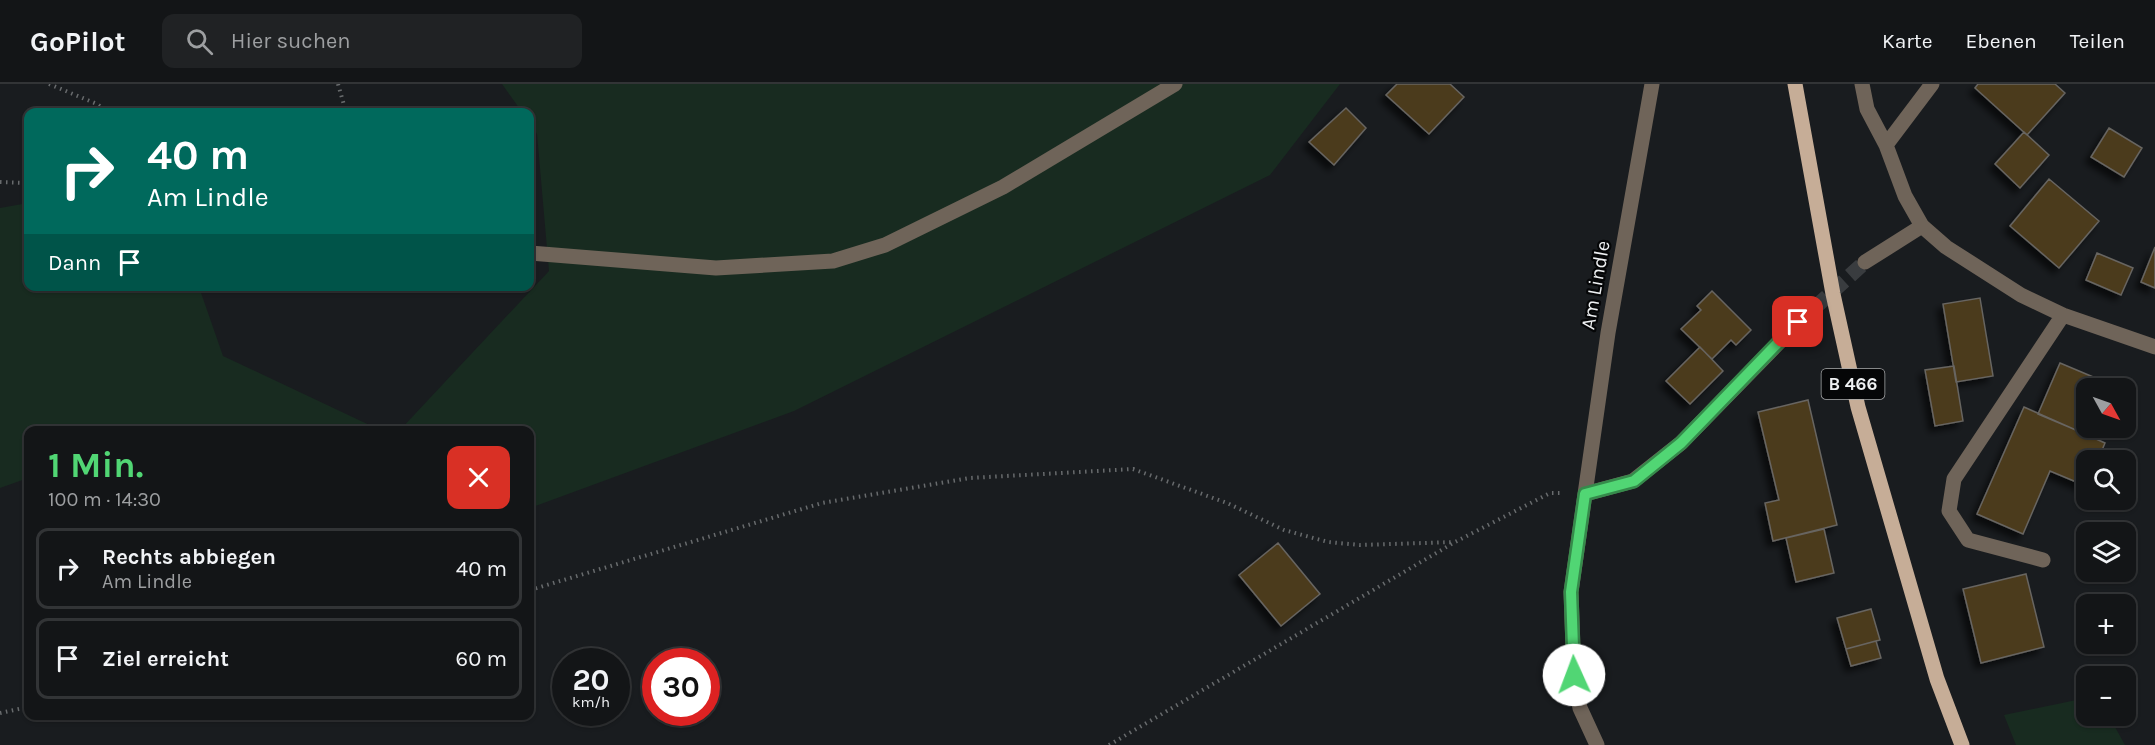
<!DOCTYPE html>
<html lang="de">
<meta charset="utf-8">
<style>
body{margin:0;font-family:Karla,sans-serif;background:#202224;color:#f1f3f6;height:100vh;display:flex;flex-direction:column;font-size:22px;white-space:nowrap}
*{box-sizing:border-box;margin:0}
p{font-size:20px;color:#9d9fa1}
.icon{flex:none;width:33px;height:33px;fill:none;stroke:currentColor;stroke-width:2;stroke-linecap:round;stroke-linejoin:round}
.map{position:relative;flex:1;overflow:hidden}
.drawer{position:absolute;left:24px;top:342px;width:510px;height:294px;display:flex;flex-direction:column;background:#131517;border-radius:12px;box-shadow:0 2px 4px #0004,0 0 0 2px #323436}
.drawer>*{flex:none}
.hud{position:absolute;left:24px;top:24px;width:510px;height:183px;border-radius:12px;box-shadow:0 2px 4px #0004,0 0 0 2px #323436;background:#00695c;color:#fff;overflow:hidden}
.needle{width:39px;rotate:130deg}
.buttons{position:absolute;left:2076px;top:294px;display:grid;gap:12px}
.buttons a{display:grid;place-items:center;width:60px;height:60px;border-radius:12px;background:#131517;box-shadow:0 2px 4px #0004,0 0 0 2px #323436;font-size:30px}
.speed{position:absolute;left:552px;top:564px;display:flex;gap:12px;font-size:30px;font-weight:700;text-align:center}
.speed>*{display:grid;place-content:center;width:78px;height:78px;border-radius:50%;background:#131517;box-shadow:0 2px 4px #0004,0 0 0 2px #323436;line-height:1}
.speed small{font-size:15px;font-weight:400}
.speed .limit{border:9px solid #d22;background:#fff;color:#111}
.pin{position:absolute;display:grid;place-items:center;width:51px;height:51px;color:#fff;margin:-26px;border-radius:12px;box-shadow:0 3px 9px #0006}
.me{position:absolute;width:66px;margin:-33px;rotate:358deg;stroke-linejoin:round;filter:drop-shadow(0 0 4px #0008)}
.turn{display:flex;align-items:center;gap:21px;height:126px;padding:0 24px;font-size:27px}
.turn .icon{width:78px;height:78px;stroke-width:2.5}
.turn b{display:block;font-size:42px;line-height:51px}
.then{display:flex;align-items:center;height:57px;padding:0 24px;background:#0003;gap:12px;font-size:22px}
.round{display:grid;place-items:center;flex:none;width:63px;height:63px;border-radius:12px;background:#202224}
.head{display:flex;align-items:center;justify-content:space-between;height:102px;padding:0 24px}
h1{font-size:36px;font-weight:700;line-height:45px;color:#51d674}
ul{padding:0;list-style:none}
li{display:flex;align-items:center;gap:18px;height:81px;margin:0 12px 9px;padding:0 12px;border:3px solid #323436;border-radius:12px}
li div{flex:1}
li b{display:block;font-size:22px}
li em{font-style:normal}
header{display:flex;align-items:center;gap:36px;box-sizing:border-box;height:84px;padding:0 30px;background:#131517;border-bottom:2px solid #323436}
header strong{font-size:28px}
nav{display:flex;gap:33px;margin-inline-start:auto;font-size:21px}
.search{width:420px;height:54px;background:#202224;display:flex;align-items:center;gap:15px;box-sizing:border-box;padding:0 21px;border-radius:12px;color:#9d9fa1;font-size:22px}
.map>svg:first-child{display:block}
.green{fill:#182b20}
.building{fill:#4c3a1d;stroke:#676561;stroke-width:1.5;filter:url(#shadow)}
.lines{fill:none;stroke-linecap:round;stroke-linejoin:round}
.minor-tunnel{stroke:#393c3f;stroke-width:15;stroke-dasharray:15 8;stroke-linecap:butt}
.path{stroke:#686b6d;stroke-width:4;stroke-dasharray:1.5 4.5;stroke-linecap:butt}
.service{stroke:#6f6459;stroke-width:15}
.minor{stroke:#6f6459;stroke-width:15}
.primary{stroke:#c6ad97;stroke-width:15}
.route-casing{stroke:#358b4b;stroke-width:15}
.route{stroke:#51d674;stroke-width:10}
.labels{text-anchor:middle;stroke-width:4.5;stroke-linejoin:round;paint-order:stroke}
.shield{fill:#050607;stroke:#a9aaac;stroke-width:1.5}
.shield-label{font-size:18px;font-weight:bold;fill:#eff1f3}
.street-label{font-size:20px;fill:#eff1f3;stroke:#050607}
</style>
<header>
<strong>GoPilot</strong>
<div class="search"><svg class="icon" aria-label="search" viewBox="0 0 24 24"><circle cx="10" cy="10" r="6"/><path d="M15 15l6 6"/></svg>Hier suchen</div>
<nav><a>Karte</a><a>Ebenen</a><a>Teilen</a></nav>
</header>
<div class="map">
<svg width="2155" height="661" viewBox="0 0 2155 661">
<defs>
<filter id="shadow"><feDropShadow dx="-5.5" dy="5.5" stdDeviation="3" flood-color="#0009"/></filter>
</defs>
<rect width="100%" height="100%" fill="#191c1f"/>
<!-- green -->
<path class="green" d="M502,0H1340L1270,91L794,327L530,424V346H400L549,187L537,50L530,39V28H522Z
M28,119V202L199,203L223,272L380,346H28V394L0,404V124Z
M2086,614V632H2109L2125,661H2016L2004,631Z"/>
<!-- building -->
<path class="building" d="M1397,0H1450L1464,13L1429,50L1386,11Z
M1978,0H2055L2065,9L2027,51L1975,4Z
M1346,24L1366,44L1334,81L1309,58Z
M2109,44L2142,64L2124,93L2091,73Z
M2024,48L2049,71L2020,104L1995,80Z
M2049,95L2099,137L2059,184L2010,142Z
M2155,163V204L2141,198Z
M2097,169L2133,184L2121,211L2086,196Z
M1712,207L1751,246L1736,261L1731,256L1712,275L1681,245L1701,226L1697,222Z
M1980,214L1993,292L1956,298L1943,220Z
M1700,263L1723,287L1690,320L1666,297Z
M2060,279L2105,298L2102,304H2086V342L2083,349L2038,330Z
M1954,282L1963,337L1935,342L1925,286Z
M1808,316L1837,441L1773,457L1765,419L1779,416L1758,328Z
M2024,323L2105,359L2098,376H2086V402L2050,387L2023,450L1977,430Z
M1824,445L1834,489L1796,498L1786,454Z
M1278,459L1320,510L1281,542L1239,491Z
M2026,490L2044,563L1981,579L1963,505Z
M1871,525L1880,556L1846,565L1837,534Z
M1876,557L1881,574L1851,582L1846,565Z"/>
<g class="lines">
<!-- minor-tunnel -->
<path class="minor-tunnel" d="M1799,238L1865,178"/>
<!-- path -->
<path class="path" d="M49,0L97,20L108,28
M338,0L346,28
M0,98L28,99
M530,506L822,419L970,394L1133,385L1227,419L1284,446L1328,458L1360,461L1455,458
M0,629L28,623
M1109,661L1455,458L1550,409H1560"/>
<!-- service -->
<path class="service" d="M530,169L716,184L833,177L885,161L1003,103L1175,0"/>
<!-- minor -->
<path class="minor" d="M1862,0L1867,25L1886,61L1905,112L1922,142L1946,163L2021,211L2063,231L2155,263
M1886,61L1932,0
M1865,178L1922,142
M1585,410L1633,397L1681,359L1799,238
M2043,476L1968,456L1949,427L1954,395L2063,231
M1597,661L1580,624L1574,592L1571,508L1608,249L1652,0"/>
<!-- primary -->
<path class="primary" d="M1795,0L1833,210L1858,323L1937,595L1962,661"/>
</g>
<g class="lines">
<defs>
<path id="route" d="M1574,591L1571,508L1585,410L1634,397L1681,359L1798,238"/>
</defs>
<!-- route casing -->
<use href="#route" class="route-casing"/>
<!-- route -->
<use href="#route" class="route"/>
</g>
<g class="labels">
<!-- shield labels -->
<rect class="shield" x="1821.5" y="285" width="63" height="30" rx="4.5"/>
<g class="shield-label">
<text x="1853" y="306">B 466</text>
</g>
<!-- street labels -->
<g class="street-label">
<text transform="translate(1595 201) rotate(-80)" y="7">Am Lindle</text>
</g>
</g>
</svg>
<div class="buttons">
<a><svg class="needle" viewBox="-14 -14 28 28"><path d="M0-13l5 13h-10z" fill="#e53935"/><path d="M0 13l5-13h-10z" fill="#9d9fa1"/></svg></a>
<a><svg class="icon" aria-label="search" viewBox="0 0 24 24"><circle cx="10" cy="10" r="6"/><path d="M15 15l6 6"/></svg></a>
<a><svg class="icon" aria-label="layers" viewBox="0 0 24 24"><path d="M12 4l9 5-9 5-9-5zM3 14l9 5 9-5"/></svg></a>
<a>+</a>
<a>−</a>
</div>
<div class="speed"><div>20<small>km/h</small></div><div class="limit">30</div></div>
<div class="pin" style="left:1798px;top:238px;background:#d93025"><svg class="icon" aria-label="arrive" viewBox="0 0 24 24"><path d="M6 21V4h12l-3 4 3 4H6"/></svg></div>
<svg class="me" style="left:1574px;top:591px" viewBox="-20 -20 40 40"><circle r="19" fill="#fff"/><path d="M0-13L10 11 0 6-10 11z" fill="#51d674"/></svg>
<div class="hud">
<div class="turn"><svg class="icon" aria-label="right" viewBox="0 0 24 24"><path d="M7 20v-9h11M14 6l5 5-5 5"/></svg><div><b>40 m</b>Am Lindle</div></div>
<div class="then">Dann<svg class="icon" aria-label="arrive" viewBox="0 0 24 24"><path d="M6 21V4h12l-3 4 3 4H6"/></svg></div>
</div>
<section class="drawer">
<div class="head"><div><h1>1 Min.</h1><p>100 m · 14:30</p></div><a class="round" style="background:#d93025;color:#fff"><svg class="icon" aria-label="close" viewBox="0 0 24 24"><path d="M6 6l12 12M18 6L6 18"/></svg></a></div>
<ul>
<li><svg class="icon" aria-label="right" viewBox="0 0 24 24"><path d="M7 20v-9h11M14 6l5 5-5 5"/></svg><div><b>Rechts abbiegen</b><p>Am Lindle</p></div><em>40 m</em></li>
<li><svg class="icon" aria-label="arrive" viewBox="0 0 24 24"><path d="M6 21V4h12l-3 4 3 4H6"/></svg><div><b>Ziel erreicht</b></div><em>60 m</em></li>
</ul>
</section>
</div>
